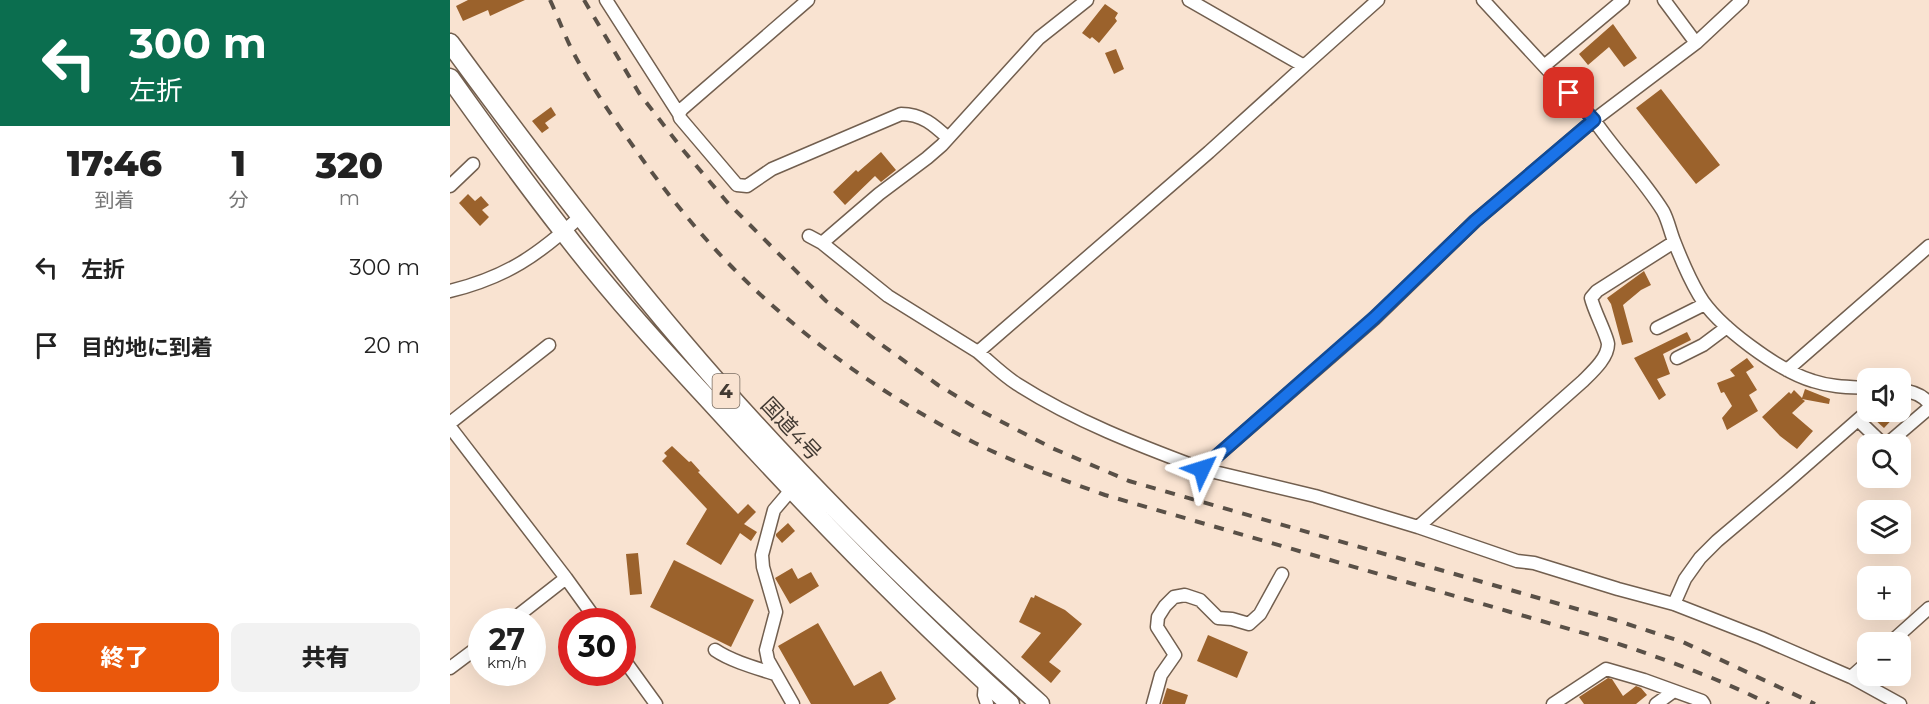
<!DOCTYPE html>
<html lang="ja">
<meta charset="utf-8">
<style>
body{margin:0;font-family:Montserrat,"Noto Sans JP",sans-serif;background:#f2f2f2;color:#222;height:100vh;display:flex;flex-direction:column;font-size:22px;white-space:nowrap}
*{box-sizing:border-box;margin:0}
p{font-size:20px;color:#767676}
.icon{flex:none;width:33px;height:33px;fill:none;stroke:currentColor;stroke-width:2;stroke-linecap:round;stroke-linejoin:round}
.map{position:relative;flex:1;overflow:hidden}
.details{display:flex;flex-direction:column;background:#fff;width:450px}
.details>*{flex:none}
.hud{background:#0b6e4f;color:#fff;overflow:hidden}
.fabs{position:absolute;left:1407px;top:368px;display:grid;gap:12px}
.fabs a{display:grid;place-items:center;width:54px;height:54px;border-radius:12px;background:#fff;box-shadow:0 6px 24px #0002;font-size:30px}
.speed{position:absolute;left:18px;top:608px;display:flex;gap:12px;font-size:30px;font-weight:700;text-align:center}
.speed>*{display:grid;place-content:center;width:78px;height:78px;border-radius:50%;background:#fff;box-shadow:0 6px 24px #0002;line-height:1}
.speed small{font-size:15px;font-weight:400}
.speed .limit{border:9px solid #d22;background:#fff;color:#111}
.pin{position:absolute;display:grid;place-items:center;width:51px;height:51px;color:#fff;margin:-26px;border-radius:12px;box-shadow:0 3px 9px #0006}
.me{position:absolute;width:66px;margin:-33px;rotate:49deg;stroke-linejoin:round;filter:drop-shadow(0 0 4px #0008)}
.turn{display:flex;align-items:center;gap:21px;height:126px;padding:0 30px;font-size:27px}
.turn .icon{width:78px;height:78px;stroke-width:2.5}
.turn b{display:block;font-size:42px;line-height:51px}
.eta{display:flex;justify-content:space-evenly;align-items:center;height:102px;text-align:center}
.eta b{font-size:36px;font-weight:800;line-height:42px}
.cta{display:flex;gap:12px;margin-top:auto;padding:12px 30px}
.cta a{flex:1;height:69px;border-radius:12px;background:#ea580c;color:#fff;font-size:24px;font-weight:800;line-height:69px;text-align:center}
.cta a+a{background:#f2f2f2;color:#222}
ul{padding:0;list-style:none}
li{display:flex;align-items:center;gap:18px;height:78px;padding:0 30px}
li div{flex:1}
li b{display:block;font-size:22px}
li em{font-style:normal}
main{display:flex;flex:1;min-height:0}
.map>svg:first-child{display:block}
.building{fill:#9b622c}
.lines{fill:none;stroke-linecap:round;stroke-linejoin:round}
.minor-casing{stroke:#725f4f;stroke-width:15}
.highway-casing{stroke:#725f4f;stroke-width:21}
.minor{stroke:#fff;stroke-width:12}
.highway{stroke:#fff;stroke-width:18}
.rail{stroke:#595047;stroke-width:4;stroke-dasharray:10 10;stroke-linecap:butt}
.route-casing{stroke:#114b97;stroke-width:15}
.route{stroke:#1a73e8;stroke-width:10}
.labels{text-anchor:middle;stroke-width:6;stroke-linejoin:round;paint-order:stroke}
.shield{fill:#f9e3d1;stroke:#796d62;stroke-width:1.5}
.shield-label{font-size:20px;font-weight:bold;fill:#423a33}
.street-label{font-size:21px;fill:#423a33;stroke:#f9e3d1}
</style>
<main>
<section class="details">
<div class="hud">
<div class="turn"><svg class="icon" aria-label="left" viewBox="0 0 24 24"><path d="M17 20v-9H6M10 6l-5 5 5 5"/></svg><div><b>300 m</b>左折</div></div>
</div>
<div class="eta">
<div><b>17:46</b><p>到着</p></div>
<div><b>1</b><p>分</p></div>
<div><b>320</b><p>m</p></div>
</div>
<ul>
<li><svg class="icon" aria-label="left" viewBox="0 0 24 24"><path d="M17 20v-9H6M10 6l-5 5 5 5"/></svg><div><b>左折</b></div><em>300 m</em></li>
<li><svg class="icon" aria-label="arrive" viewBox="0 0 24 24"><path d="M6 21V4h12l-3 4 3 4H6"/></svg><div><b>目的地に到着</b></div><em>20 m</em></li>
</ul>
<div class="cta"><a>終了</a><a>共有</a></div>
</section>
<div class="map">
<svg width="1479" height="704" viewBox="0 0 1479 704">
<rect width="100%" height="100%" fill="#f9e3d1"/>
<!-- building -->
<path class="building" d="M18,0H75L40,16L38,10L13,21L6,6Z
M655,4L668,13L665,18L667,21L649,43L642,37L640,39L632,33Z
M1163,24L1187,58L1174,67L1159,47L1138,65L1129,54Z
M666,49L674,69L664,74L655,53Z
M1211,89L1270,165L1246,184L1186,108Z
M101,107L106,115L95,123L99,128L92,133L82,121Z
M431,152L446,170L431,182L425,176L395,205L383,192L406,170L408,172Z
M18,194L25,201L31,196L39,205L32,210L39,217L30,226L9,203Z
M1194,271L1201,285L1191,290L1173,305L1183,342L1172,345L1161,304L1157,298Z
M1237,332L1241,340L1213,354L1220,374L1207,379L1216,395L1209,400L1184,358Z
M1297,358L1304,367L1296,372L1307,390L1299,395L1308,411L1277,430L1272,418L1282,406L1274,392L1271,393L1267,383L1285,376L1280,370Z
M1355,389L1380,399L1379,404L1352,399L1355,401L1342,413L1363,431L1347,449L1330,436L1312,417L1339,392L1341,394L1344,390L1352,398Z
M1432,411H1450L1434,428L1424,419Z
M222,446L239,462L241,461L250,471L248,472L288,514L298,504L306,512L294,524L307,532L301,541L290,533L271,565L236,544L257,509L212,461L217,456L214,453Z
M338,523L345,531L332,543L326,536V534Z
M188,553L192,594L180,595L176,554Z
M224,560L304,600L281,647L200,607Z
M342,568L348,579L361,572L369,586L340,604L325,578Z
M585,595L615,610L632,624L599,662L611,671L601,683L571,657L591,633L569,622L581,597L584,598Z
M368,623L404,686L431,671L446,699L438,704H361L328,646Z
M758,635L798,652L787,678L747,661Z
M1158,678L1162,679L1173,696L1186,686L1191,688L1197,695L1186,704H1134L1129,697Z
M717,688L738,695L735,704H712Z"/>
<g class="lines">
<defs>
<path id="minor" d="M156,0L229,114
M358,0L232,109L229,114L230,118L287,185L297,186L322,169L451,114C472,114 484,125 498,138
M739,0L854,66L928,0
M1033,0L1144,120C1166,152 1193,179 1213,211C1218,220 1220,231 1224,241C1231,259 1239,278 1249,295C1267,326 1329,371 1363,381C1381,387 1399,387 1418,388
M1214,0L1246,43
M854,66L759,152L528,352C541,363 553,375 567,384C625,421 688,445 752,469L924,319L1025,221L1056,195L1144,120L1246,43L1292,0
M1094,66L1173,0
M0,186L23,164
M359,236L372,243L438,296L528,352
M372,243L429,194L477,158L492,145L589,38L637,0
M0,291C57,277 88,255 131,216
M1207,328L1255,304
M1227,358L1253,345L1277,327
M1337,370L1479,246
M1450,390C1461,391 1472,395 1479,403
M1408,420L1433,444
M0,423L99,345
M0,427L116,578L147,621
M1437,444L1479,408
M752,469L865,496L968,527L1133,381C1142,372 1158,358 1158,344C1157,335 1144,311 1141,298L1147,291L1224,242
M341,490L324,510L312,555L313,567L326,612L316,650L318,660L343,704
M968,527L1067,561L1084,563L1168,589L1224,604L1311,638L1401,677L1450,704
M1224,604L1235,579L1250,558L1267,541L1338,481L1418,411
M61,621L116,578
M1441,642L1479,608
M265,650C281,661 306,668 325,674
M172,657L206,704
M0,668L32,644
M1401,677L1418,662
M535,682L534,695L537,704
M703,704L711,675L725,655L707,627L708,617L715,606L724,597L735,595L750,600L768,618L782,619L799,624L810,614L832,574
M1103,704L1156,669L1194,680L1252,701L1254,704
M1206,704L1224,691"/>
<path id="highway" d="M0,43C74,144 150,245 231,340C341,470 463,590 590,704
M0,78C37,130 74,181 113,231C161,294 216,354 270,412C363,514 458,612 560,704"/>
</defs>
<!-- minor casing -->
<use href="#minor" class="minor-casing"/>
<!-- highway casing -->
<use href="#highway" class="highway-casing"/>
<!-- minor -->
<use href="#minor" class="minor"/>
<!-- highway -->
<use href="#highway" class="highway"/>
<!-- rail -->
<path class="rail" d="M100,0C108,17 114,34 122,50C139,83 161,115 183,146C215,192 252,238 293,278C360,344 441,400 525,443C567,464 611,479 655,495L1154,639C1211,658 1266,677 1319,704
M134,0L189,93L233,150L277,202L376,301L432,345L488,385L533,412L602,448L679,481L1162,619L1233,642L1365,704"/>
</g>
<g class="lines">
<defs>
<path id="route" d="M752,469L924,318L1025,221L1144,120L1119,93"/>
</defs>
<!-- route casing -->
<use href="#route" class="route-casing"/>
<!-- route -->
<use href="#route" class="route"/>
</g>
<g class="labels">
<!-- shield labels -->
<rect class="shield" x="262.5" y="374" width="27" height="34" rx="4.5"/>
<g class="shield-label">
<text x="276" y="398">4</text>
</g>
<!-- street labels -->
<g class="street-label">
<text transform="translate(341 429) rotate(47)" y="7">国道4号</text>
</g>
</g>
</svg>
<div class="fabs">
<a><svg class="icon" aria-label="sound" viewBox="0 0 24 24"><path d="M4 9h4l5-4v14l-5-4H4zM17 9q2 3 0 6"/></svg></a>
<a><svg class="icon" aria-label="search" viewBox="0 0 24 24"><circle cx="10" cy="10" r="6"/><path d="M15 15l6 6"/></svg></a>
<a><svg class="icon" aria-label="layers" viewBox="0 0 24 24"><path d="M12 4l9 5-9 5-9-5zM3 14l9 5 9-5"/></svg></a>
<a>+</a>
<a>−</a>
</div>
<div class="speed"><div>27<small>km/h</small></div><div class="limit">30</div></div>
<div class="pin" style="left:1119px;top:93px;background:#d93025"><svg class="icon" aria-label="arrive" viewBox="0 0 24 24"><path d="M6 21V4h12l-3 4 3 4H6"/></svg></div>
<svg class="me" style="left:752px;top:469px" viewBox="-20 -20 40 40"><path d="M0-17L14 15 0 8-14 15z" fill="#1a73e8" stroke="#fff" stroke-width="4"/></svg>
</div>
</main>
